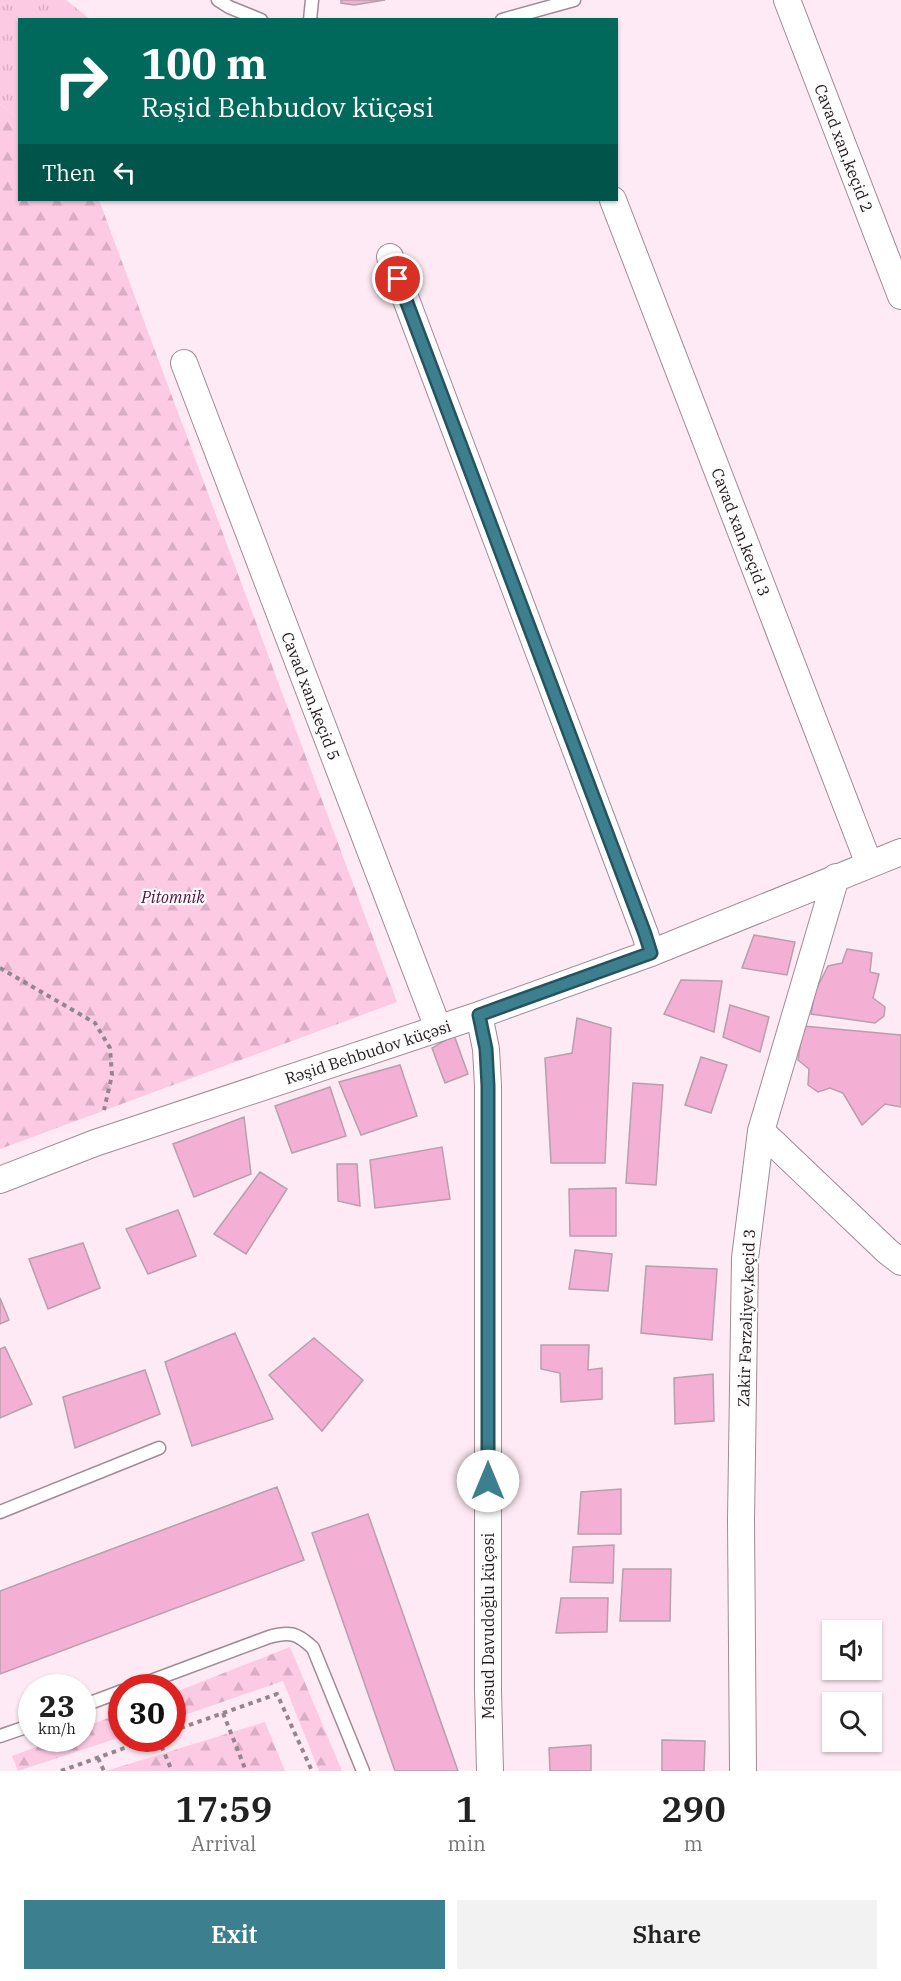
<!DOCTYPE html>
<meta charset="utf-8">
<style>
body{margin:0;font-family:"IBM Plex Serif",serif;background:#f2f2f2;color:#222;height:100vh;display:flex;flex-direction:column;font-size:22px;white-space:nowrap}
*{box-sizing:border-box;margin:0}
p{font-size:20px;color:#767676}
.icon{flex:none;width:33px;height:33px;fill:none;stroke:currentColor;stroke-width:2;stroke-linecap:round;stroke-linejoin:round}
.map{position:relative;height:1771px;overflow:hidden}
.drawer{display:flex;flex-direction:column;background:#fff;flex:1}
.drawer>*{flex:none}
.banner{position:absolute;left:18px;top:18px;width:600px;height:183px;border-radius:0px;box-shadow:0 2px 4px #0004;background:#00695c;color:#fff;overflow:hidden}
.buttons{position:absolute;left:822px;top:1620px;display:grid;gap:12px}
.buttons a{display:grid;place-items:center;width:60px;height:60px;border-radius:0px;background:#fff;box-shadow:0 2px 4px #0004;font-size:30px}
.speed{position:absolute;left:18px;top:1674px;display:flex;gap:12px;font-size:30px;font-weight:700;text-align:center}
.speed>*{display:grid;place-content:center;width:78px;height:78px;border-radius:50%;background:#fff;box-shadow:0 2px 4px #0004;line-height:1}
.speed small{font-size:15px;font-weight:400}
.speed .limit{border:9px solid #d22;background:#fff;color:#111}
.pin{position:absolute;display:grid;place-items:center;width:51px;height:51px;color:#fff;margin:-26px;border:3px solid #fff;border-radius:50%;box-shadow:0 2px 6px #0007}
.me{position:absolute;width:66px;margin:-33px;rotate:0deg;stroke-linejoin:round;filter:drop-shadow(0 0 4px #0008)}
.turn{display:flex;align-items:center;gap:21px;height:126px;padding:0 24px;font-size:27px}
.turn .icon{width:78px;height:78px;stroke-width:2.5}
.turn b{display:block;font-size:42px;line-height:51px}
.then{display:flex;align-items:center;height:57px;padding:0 24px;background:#0003;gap:12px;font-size:22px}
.eta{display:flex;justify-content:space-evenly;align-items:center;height:102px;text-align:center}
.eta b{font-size:36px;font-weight:600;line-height:42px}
.primary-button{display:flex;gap:12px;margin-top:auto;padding:12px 24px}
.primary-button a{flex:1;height:69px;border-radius:0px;background:#3c808f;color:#fff;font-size:24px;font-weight:600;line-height:69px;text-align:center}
.primary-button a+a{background:#f2f2f2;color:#222}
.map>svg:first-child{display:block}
.grass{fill:url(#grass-tufts)}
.forest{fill:url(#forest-firs)}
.building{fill:#f4b0d4;stroke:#b79fab;stroke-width:1.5}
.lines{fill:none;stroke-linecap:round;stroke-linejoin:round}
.service-casing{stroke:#a18a96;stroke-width:15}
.minor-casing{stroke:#a18a96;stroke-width:28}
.path{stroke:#94868d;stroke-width:4;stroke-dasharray:4.5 4.5;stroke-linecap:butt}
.service{stroke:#fff;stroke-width:12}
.minor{stroke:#fff;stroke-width:26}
.route-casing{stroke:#27535d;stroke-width:15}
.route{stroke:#3c808f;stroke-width:10}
.labels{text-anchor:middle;stroke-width:4.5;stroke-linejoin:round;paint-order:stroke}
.street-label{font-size:16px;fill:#231a1f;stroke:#fdfdfd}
.park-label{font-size:16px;font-style:italic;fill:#590a3e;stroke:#fdfdfd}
</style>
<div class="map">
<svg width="901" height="1771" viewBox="0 0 901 1771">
<defs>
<pattern id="grass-tufts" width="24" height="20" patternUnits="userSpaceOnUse" patternTransform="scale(1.5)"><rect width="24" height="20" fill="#fdcae4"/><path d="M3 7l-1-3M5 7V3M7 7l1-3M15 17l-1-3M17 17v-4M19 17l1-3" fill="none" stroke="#d9adc3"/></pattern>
<pattern id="forest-firs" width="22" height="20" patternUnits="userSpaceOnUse" patternTransform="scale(1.5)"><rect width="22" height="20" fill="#fdcae4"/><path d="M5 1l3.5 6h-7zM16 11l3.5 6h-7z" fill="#d9adc3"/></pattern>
</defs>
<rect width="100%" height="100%" fill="#feeaf4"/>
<!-- grass -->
<path class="grass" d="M0,0H66L90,19L20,20L19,119L0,104Z"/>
<!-- forest -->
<path class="forest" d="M0,104L19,119L20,200H99L397,1002L0,1149Z
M290,1647L342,1771H319L283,1681L173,1719V1693Z
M121,1713V1737L18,1771L12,1756L57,1739L82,1738L83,1728Z
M265,1722L285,1771H106Z"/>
<!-- building -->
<path class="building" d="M341,0H385L354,5L341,3Z
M341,0H385L354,5L341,3Z
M754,935L795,942L787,975L742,968Z
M847,949L872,953L870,972L879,974L873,998L885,1007L884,1016L875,1023L811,1014L815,992L828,966L842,963Z
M681,980L722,981L714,1032L664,1014Z
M730,1005L769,1017L760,1052L723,1037Z
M577,1018L611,1028L605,1163H551L545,1058L572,1053Z
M803,1026L901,1035V1107L885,1104L862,1125L843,1093L830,1088L818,1092L808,1085L809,1069L798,1060Z
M454,1035L468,1074L445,1083L432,1048Z
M701,1057L727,1065L711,1113L685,1105Z
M400,1065L417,1116L361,1135L339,1082Z
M633,1083L663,1085L656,1185L626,1183Z
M330,1087L346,1136L292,1153L275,1106Z
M244,1117L251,1174L194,1197L173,1144Z
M442,1147L450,1199L375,1208L370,1160Z
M337,1164H357L360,1206L338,1201Z
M260,1172L287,1189L246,1254L214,1234Z
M616,1188V1236H570L569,1189Z
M178,1210L196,1256L148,1274L126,1229Z
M83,1243L100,1288L48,1309L29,1259Z
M575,1250L612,1254L608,1291L569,1289Z
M646,1266L717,1269L712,1340L641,1333Z
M0,1298L9,1320L0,1324Z
M235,1333L273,1419L192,1446L165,1362Z
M314,1338L363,1380L322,1431L269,1375Z
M541,1345H589L588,1370L602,1368V1399L561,1402L560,1373L541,1369Z
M5,1347L32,1404L0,1418V1349Z
M145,1370L160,1414L75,1448L63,1397Z
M713,1374L714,1421L675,1424L674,1378Z
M277,1487L304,1560L0,1674V1591Z
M621,1489V1534H578L581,1492Z
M368,1514L458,1771H395L312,1533Z
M614,1545L613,1583L570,1582L573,1547Z
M623,1569H671L670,1621H620Z
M561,1598H608L607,1632L556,1633Z
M662,1740L705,1741L704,1771H662Z
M591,1745V1771H550L549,1748Z"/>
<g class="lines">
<defs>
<path id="service" d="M218,0L229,7L261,20
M310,20L312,0
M502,20L574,0
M0,1512L159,1448
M132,1688L269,1637C290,1631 297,1633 313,1648L363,1771
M82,1706L122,1691
M0,1736L32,1725"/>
<path id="minor" d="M787,0L901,296
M613,200L869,864
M390,257L645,934L651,953
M184,363L438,1028
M479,1015L486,1049L488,1086V1690L490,1771
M761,1131L887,1251L901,1262
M0,1180L95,1143L479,1015L651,953L901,852
M743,1771L741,1520L745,1258L761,1131L836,877"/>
</defs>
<!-- service casing -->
<use href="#service" class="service-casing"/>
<!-- minor casing -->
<use href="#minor" class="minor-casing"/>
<!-- path -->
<path class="path" d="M0,968L95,1023L110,1048L112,1075L104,1110
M223,1713L246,1771
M172,1731L277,1694L312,1771
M158,1738L172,1771
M98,1758L104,1771
M61,1771L152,1738"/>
<!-- service -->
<use href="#service" class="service"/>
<!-- minor -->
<use href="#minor" class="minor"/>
</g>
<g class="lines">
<defs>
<path id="route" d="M398,279L645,934L651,953L479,1015L486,1049L488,1086V1481"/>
</defs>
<!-- route casing -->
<use href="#route" class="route-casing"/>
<!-- route -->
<use href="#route" class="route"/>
</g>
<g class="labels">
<!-- street labels -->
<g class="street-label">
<text transform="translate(844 148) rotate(69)" y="6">Cavad xan,keçid 2</text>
<text transform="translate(741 532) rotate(69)" y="6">Cavad xan,keçid 3</text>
<text transform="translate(311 696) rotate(69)" y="6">Cavad xan,keçid 5</text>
<text transform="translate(368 1052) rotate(-18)" y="6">Rəşid Behbudov küçəsi</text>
<text transform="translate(746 1318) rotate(-88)" y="6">Zakir Fərzəliyev,keçid 3</text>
<text transform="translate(488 1626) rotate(-90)" y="6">Məsud Davudoğlu küçəsi</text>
</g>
<!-- park labels -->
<g class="park-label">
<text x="173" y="903">Pitomnik</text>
</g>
</g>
</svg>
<div class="buttons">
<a><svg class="icon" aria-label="sound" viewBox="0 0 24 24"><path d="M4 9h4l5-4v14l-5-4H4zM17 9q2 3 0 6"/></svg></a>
<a><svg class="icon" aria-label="search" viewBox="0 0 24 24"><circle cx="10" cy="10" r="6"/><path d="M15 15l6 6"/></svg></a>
</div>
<div class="speed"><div>23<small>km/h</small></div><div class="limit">30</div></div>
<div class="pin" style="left:398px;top:279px;background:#d93025"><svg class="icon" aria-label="arrive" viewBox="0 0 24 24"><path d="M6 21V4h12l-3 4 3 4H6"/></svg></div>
<svg class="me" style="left:488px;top:1481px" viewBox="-20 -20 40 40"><circle r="19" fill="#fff"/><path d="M0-13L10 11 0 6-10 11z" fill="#3c808f"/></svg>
<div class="banner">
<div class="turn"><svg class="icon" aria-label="right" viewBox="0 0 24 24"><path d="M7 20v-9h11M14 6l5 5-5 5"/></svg><div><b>100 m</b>Rəşid Behbudov küçəsi</div></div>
<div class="then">Then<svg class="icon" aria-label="left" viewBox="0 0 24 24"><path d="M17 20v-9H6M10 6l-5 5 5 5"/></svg></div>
</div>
</div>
<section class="drawer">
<div class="eta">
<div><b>17:59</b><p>Arrival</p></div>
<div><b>1</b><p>min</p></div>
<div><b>290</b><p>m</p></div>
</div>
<div class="primary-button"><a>Exit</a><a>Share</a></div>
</section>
